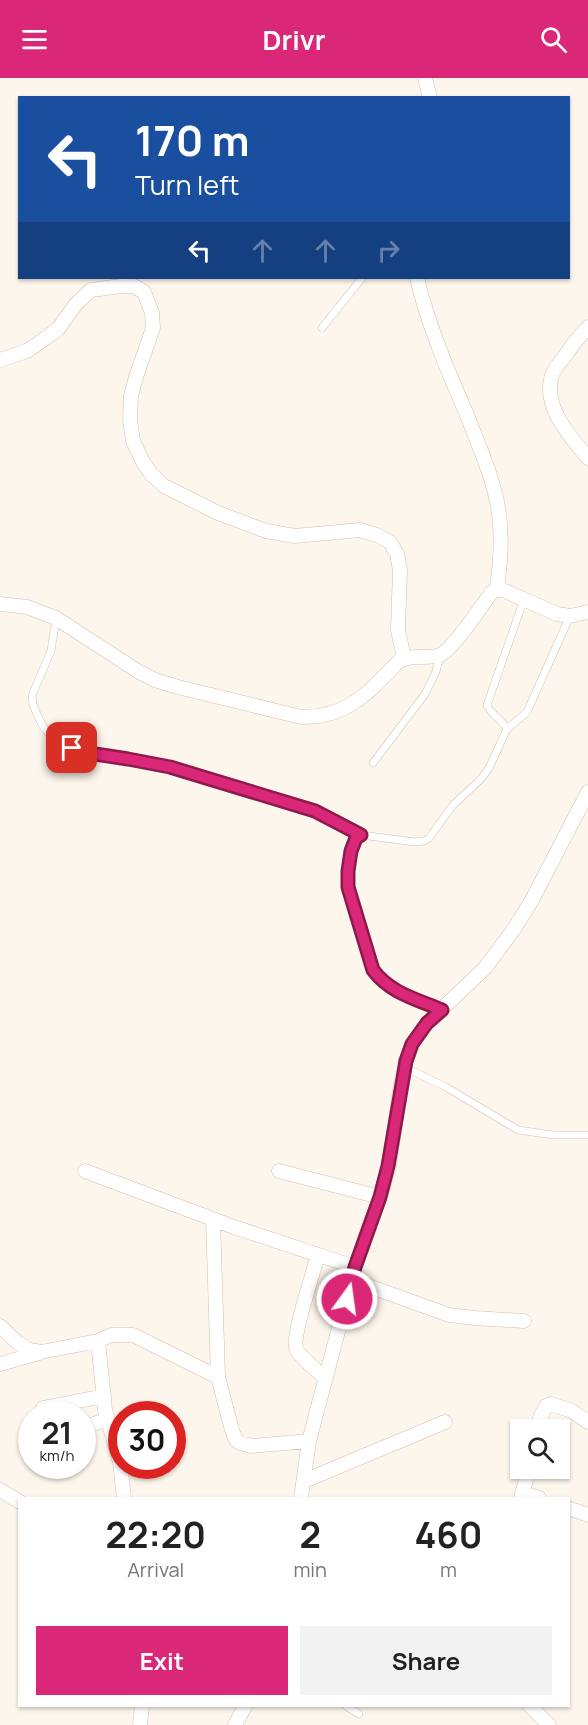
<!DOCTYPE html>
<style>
body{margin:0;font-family:Manrope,sans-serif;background:#f2f2f2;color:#222;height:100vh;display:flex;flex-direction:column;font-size:22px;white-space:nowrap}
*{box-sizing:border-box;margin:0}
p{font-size:20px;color:#767676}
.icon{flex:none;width:33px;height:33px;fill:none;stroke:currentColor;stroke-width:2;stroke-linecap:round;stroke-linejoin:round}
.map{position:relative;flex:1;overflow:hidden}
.side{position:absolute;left:18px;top:1419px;width:552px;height:210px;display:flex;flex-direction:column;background:#fff;border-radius:0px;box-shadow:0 2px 4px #0004}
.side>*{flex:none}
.banner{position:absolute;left:18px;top:18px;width:552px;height:183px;border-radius:0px;box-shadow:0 2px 4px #0004;background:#1a4fa0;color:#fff;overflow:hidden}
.buttons{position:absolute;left:510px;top:1341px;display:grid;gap:12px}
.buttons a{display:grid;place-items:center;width:60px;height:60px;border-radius:0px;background:#fff;box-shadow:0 2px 4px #0004;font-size:30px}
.speed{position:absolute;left:18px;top:1323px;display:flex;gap:12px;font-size:30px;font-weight:700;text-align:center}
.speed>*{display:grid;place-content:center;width:78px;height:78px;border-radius:50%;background:#fff;box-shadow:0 2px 4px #0004;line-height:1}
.speed small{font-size:15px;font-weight:400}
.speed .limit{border:9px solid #d22;background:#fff;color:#111}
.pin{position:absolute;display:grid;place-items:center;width:51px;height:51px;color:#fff;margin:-26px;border-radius:12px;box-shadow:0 3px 9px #0006}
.me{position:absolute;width:66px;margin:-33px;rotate:14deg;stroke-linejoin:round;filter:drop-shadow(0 0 4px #0008)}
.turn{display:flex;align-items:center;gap:21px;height:126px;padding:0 18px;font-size:27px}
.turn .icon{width:78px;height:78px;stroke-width:2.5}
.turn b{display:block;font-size:42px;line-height:51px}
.lanes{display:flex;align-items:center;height:57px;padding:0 18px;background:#0003;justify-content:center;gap:30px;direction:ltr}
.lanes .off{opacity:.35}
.eta{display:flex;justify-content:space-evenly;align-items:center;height:102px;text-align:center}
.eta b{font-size:36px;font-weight:700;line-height:42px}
.action{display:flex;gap:12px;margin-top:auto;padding:12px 18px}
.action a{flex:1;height:69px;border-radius:0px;background:#db2777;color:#fff;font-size:24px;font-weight:700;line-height:69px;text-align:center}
.action a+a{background:#f2f2f2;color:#222}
header{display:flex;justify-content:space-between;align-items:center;height:78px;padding:0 18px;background:#db2777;color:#fff;font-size:27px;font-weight:700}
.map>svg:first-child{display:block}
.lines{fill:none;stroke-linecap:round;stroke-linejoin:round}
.service-casing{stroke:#d1beb0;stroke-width:8}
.minor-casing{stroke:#d1beb0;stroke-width:15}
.service{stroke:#fff;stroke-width:7}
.minor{stroke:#fff;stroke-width:14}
.route-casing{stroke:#8e194d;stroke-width:15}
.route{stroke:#db2777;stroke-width:10}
</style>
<header><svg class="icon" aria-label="menu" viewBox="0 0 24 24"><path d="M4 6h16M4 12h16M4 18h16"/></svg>Drivr<svg class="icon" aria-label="search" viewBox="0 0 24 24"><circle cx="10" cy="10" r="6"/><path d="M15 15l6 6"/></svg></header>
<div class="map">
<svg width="588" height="1647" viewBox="0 0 588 1647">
<rect width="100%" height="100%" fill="#fdf6ec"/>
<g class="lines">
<defs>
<path id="service" d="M322,250L362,200
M56,540L51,573L32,617L33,627L42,647L50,657L60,664L82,674L128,681L170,689L316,733L361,757
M507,651L527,634L570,538
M373,685L425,616L435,596L441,576
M441,931C415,921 390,915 373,892L348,809V793L351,773L356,760L361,757L415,764L424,763L429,760L453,727L480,702L489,690L507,651C502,641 489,635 487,627L524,521
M404,989L446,1009L518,1052L553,1057H588
M346,1628L359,1636"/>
<path id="minor" d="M425,0L430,20
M417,200C428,247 448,293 467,337C478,366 491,394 497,424C503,453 501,481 497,510L503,512
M588,249C579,258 572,267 565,278C561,284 554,291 552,297C542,329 570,358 588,380
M0,282L27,273L40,264L58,251L76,226L91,212L121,208H134L144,214L152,235L153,250L136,299L131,318L130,342L133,363L143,384L151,396L164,408L218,435L266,453L295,458L360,452L377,457L390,464L397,476L400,492L398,552L404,580
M0,526L27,529L56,540L139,594L155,602L178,609L301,639C347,640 368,615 398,584C412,575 426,582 440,577C453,571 481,529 491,515L496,512H503L557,536L570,538L588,534
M85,1093L234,1149L355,1189
M279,1093L380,1119
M213,1141L218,1299L232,1352L236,1362L240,1365L252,1368L309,1363
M318,1177C314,1192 292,1259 296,1270C299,1279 318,1293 326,1301
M352,1202L449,1237L475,1240L524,1243
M0,1248L18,1265L29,1272L41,1274L98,1263L111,1257H133L218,1299
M98,1263L105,1332L120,1384L124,1420
M0,1286L39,1275
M43,1330L104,1318
M82,1350L108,1341
M538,1352L540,1340L546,1328L551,1326L572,1333L588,1344
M304,1403L445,1344
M0,1412L20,1424
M522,1415L539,1420
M301,1420L309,1363L355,1189L380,1119L389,1088L402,999L406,983L412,966L427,945L485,890L514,851L532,822L588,714
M521,1420L529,1390
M568,1430L588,1437
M530,1628L549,1647
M140,1647L142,1628
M235,1647L245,1628"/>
</defs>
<!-- service casing -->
<use href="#service" class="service-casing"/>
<!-- minor casing -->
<use href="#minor" class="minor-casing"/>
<!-- service -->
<use href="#service" class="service"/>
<!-- minor -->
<use href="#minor" class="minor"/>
</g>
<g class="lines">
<defs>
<path id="route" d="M72,670L82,674L128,681L170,689L315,733L361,757L356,760L351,773L348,793V809L373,892C390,915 416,921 442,932L427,945L412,966L406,983L388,1088L380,1119L355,1189L347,1221"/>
</defs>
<!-- route casing -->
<use href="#route" class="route-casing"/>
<!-- route -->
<use href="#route" class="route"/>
</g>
</svg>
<div class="buttons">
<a><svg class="icon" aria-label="search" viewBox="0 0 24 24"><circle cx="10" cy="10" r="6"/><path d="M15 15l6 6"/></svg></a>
</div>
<div class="speed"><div>21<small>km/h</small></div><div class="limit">30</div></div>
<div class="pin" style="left:72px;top:670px;background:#d93025"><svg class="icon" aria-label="arrive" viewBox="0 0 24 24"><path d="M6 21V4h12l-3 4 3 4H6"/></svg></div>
<svg class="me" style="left:347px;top:1221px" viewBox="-20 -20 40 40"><circle r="17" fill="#db2777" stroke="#fff" stroke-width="3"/><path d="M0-11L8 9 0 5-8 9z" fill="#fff"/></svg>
<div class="banner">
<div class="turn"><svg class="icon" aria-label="left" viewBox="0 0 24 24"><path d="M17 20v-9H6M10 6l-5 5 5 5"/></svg><div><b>170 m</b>Turn left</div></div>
<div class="lanes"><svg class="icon" aria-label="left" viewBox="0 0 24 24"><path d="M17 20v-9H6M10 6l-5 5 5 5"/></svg><svg class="icon off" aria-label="ahead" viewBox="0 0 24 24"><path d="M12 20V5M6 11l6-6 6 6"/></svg><svg class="icon off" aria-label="ahead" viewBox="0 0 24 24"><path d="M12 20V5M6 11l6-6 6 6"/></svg><svg class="icon off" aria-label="right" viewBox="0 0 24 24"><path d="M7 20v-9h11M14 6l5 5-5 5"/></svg></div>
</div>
<section class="side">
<div class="eta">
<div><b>22:20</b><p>Arrival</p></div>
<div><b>2</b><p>min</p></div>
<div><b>460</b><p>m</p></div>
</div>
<div class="action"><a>Exit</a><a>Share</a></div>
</section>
</div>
